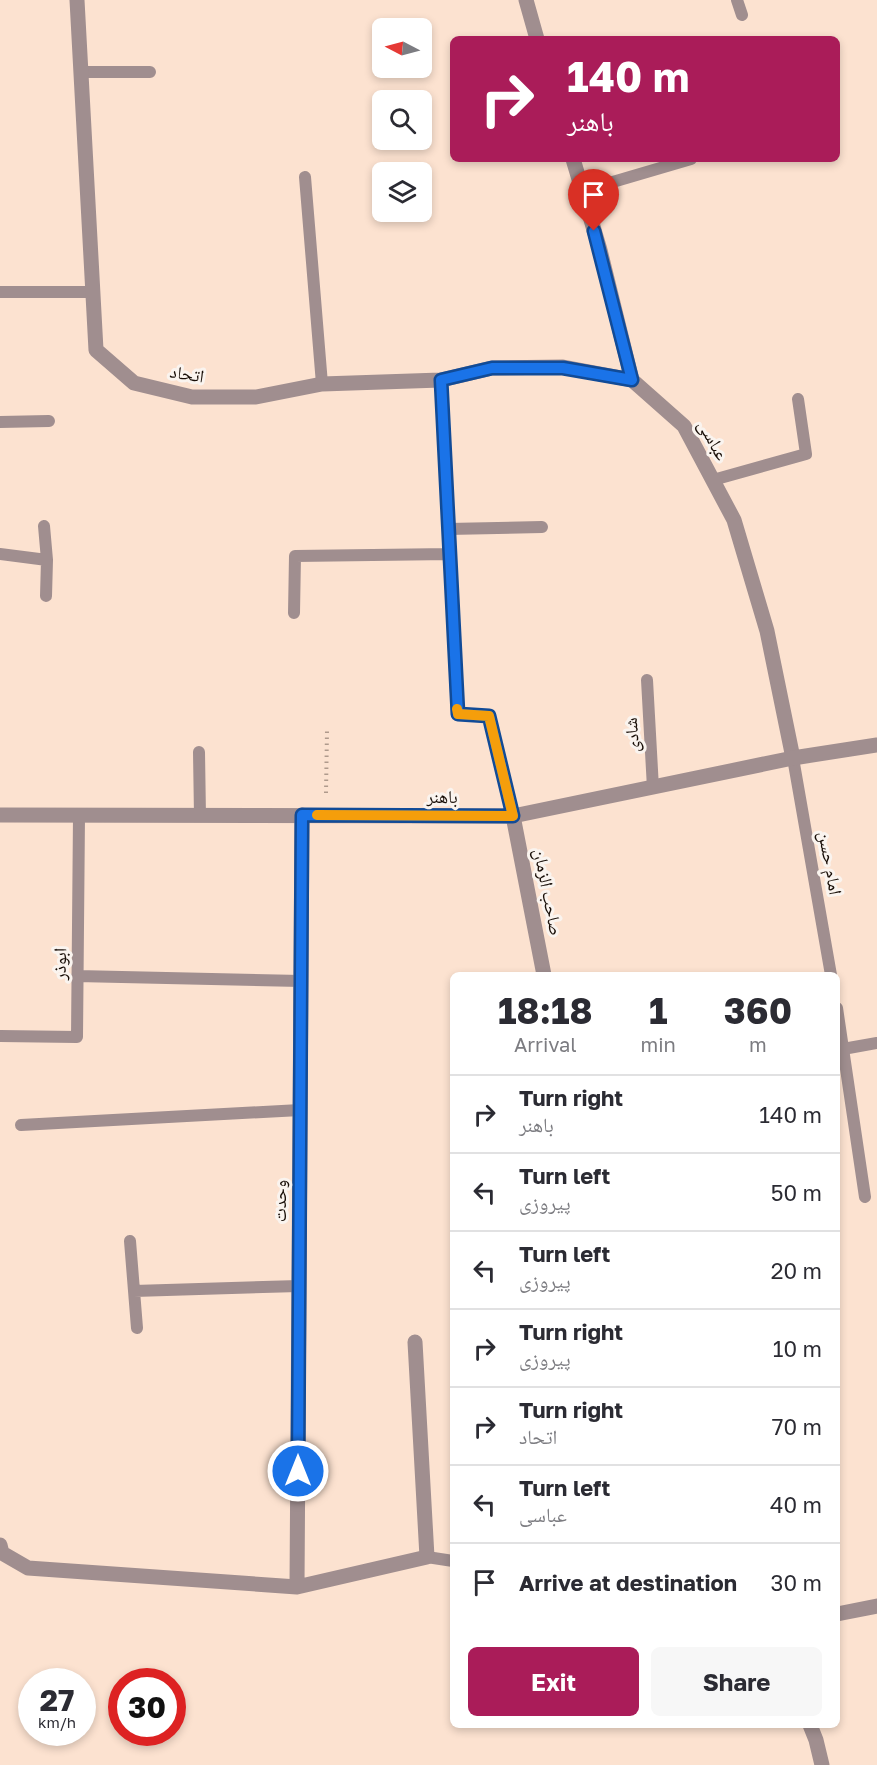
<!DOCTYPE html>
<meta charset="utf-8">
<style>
body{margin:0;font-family:"Golos Text","Noto Naskh Arabic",sans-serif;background:#f7f7f7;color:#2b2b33;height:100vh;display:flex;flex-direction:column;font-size:22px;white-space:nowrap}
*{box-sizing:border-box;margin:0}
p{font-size:20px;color:#7c7c81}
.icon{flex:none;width:33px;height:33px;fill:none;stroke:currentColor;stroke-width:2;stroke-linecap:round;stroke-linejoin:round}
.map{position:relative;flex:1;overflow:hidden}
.side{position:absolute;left:450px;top:972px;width:390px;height:756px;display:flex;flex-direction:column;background:#fff;border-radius:9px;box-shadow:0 3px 9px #0003}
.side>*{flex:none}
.top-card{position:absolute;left:450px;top:36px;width:390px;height:126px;border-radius:9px;box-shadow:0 3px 9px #0003;background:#aa1c59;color:#fff;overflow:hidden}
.needle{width:39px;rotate:276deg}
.tools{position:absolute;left:372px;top:18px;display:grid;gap:12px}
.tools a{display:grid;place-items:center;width:60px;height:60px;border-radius:9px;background:#fff;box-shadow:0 3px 9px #0003;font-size:30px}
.speed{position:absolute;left:18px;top:1668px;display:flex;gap:12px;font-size:30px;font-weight:700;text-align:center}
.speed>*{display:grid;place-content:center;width:78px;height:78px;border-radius:50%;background:#fff;box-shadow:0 3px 9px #0003;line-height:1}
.speed small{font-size:15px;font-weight:400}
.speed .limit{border:9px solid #d22;background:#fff;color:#111}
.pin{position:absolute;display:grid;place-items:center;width:51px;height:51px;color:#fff;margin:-62px -26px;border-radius:50% 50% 50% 0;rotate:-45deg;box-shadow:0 0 6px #0007}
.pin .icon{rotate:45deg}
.me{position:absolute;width:66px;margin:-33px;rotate:0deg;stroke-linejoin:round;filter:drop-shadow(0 0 4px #0008)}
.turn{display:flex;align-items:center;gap:21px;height:126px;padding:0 18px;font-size:27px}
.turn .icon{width:78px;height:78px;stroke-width:2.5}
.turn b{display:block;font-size:42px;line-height:51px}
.eta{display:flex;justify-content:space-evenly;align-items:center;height:102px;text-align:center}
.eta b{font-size:36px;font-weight:700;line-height:42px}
.button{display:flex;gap:12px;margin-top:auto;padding:12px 18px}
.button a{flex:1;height:69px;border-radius:9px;background:#aa1c59;color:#fff;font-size:24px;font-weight:700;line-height:69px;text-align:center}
.button a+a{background:#f7f7f7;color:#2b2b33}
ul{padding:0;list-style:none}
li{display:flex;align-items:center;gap:18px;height:78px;padding:0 18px;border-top:2px solid #e1e1e2}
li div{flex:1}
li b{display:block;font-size:22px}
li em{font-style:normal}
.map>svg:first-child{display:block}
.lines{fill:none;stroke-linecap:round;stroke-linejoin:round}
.path{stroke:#af9a8c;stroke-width:4;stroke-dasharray:1.5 4.5;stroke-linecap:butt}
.service{stroke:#a08e8f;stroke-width:12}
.minor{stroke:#a08e8f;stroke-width:15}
.tertiary{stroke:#a08e8f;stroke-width:15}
.route-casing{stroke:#114b97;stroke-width:15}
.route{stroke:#1a73e8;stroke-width:10}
.slow{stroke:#f59e0b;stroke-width:10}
.labels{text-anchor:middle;stroke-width:6;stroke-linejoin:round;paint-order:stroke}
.street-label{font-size:18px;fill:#170d06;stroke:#faf4ef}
</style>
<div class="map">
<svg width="877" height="1765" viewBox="0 0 877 1765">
<rect width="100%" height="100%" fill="#fce2d0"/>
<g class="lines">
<!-- path -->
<path class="path" d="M326,793L327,731"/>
<!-- service -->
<path class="service" d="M737,0L742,15
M80,72H150
M305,177L322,384
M582,191L691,159
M0,292H93
M441,380L457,714L489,716L513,816
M0,422L49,421
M713,480L806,454L798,399
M44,526L47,560L46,596
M448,529L542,527
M0,554L47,560
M294,613L295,556L450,554
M647,680L653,788
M199,752L200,816
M793,758L831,975
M77,976L301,981
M837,1008L865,1197
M0,1036L77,1037L79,816
M843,1049L877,1043
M21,1125L300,1110
M130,1241L137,1328
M134,1291L299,1286
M427,1557L453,1561"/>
<!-- minor -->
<path class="minor" d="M77,0L96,350L134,383L192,397H256L322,384L441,380L492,368L563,367L632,380
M526,0L537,39
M573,159L600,250L632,380L684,426L734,520L767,631L793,758
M513,816L544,975
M0,1545L2,1553L28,1568L297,1587L427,1557L415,1342
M297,1587L302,815
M837,1614L877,1606
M810,1725L816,1740L822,1765"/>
<!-- tertiary -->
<path class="tertiary" d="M0,815L513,816L793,758L877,745"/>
</g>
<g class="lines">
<defs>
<path id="route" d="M298,1471L302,815L513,816L489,716L458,714L441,380L492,368H563L632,380L594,231"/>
</defs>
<!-- route casing -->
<use href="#route" class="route-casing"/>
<!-- route -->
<use href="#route" class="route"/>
<!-- slow -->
<path class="slow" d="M317,815L513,816L489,716L458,714L457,709"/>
</g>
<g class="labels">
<!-- street labels -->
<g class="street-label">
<text transform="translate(187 374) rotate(9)" y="6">اتحاد</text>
<text transform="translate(713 440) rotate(61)" y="6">عباسی</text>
<text transform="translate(632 735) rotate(-94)" y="6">شادی</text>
<text x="442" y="803">باهنر</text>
<text transform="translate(830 863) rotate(80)" y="6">امام حسن</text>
<text transform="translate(548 892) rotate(79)" y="6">صاحب الزمان</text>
<text transform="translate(60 964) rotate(-89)" y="6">ابوذر</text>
<text transform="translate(280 1201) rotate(-90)" y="6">وحدت</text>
</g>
</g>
</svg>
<div class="tools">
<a><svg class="needle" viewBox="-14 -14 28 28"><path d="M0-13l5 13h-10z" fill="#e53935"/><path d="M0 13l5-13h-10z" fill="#7c7c81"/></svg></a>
<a><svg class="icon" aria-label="search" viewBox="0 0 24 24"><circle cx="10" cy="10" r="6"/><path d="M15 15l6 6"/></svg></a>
<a><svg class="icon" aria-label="layers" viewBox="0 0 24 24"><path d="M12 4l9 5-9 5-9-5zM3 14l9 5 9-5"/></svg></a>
</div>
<div class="speed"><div>27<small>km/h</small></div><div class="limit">30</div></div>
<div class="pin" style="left:594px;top:231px;background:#d93025"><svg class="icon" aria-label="arrive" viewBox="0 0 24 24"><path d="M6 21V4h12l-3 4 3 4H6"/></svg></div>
<svg class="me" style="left:298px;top:1471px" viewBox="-20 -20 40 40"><circle r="17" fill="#1a73e8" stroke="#fff" stroke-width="3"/><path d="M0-11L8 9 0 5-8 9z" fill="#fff"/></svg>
<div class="top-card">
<div class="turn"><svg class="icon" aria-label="right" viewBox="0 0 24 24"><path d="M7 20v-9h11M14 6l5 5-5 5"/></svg><div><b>140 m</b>باهنر</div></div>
</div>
<section class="side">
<div class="eta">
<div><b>18:18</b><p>Arrival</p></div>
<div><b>1</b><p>min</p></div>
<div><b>360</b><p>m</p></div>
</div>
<ul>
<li><svg class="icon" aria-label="right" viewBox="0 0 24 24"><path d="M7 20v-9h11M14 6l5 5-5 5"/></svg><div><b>Turn right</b><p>باهنر</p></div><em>140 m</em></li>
<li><svg class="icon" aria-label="left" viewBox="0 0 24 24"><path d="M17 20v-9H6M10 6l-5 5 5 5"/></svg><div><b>Turn left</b><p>پیروزی</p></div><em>50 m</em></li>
<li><svg class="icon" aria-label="left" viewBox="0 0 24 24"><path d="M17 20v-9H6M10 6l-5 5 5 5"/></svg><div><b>Turn left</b><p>پیروزی</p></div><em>20 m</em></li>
<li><svg class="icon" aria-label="right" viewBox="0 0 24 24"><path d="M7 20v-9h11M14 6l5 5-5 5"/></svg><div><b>Turn right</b><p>پیروزی</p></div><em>10 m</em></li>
<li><svg class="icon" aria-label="right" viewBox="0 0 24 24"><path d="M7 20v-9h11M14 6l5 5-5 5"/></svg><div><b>Turn right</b><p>اتحاد</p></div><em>70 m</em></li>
<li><svg class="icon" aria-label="left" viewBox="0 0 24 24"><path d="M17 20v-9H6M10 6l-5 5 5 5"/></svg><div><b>Turn left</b><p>عباسی</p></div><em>40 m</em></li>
<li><svg class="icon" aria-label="arrive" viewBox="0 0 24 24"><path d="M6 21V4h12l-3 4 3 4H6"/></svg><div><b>Arrive at destination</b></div><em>30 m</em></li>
</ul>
<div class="button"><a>Exit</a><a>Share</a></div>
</section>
</div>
